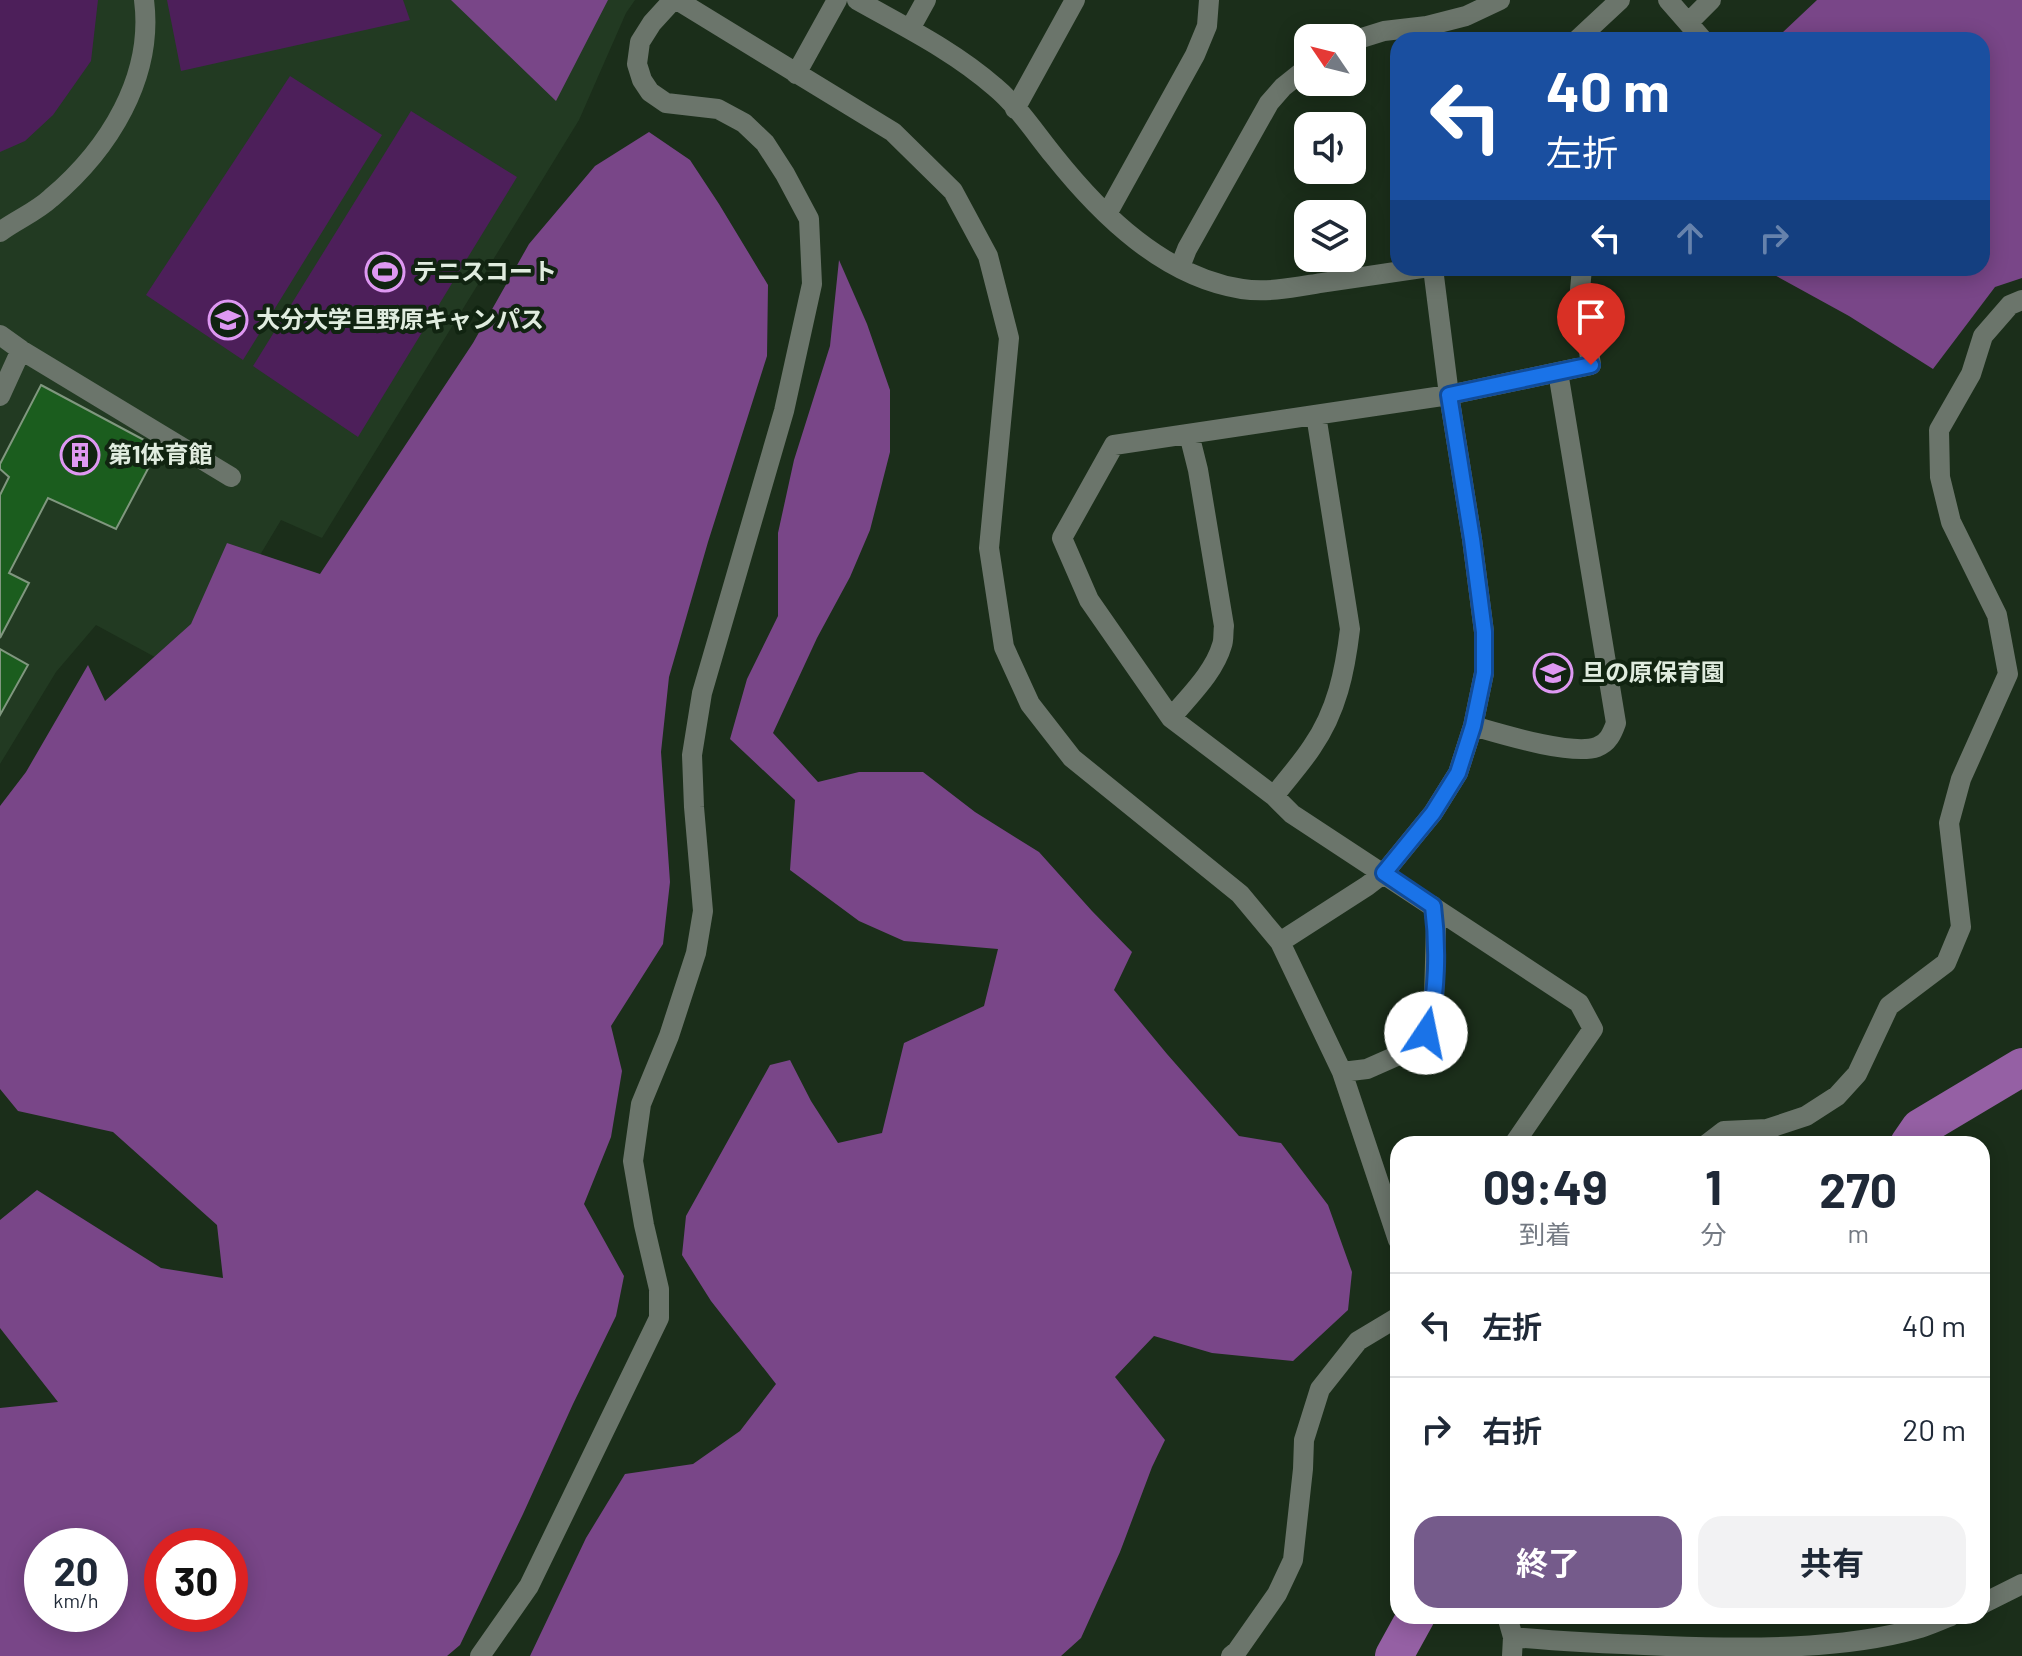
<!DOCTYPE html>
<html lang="ja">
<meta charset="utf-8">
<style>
body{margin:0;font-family:Barlow,"Noto Sans JP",sans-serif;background:#f2f2f3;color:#1f2937;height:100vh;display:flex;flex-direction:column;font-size:30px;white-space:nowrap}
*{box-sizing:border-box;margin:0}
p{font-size:26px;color:#747a83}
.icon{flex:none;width:44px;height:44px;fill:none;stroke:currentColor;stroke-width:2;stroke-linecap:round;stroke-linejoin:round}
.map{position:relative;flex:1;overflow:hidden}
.details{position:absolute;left:1390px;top:1136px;width:600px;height:488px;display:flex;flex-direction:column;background:#fff;border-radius:24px;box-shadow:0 4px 20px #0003}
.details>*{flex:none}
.banner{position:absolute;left:1390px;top:32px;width:600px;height:244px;border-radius:24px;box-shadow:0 4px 20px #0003;background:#1a4fa0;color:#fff;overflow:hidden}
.needle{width:52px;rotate:305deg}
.controls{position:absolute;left:1294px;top:24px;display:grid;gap:16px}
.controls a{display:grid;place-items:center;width:72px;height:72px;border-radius:16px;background:#fff;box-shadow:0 4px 20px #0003;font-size:40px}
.speed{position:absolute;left:24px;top:1528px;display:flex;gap:16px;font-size:40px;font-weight:700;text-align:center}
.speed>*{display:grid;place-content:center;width:104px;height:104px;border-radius:50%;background:#fff;box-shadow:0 4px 20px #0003;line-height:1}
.speed small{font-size:20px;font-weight:400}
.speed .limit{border:12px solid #d22;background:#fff;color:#111}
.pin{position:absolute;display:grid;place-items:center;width:68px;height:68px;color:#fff;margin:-82px -34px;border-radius:50% 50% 50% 0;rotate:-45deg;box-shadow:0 0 8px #0007}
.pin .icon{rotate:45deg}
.me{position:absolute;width:88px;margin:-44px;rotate:11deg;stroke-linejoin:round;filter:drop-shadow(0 0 6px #0008)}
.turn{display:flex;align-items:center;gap:28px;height:168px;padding:0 24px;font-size:36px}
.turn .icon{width:104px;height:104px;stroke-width:2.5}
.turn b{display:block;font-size:56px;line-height:68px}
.lanes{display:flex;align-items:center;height:76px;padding:0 24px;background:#0003;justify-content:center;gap:40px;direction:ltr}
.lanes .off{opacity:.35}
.eta{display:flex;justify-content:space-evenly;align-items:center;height:136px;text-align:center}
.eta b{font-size:48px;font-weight:700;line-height:56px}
.cta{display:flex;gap:16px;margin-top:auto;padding:16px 24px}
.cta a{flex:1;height:92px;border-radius:24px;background:#755b8b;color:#fff;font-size:32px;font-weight:700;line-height:92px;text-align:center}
.cta a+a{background:#f2f2f3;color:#1f2937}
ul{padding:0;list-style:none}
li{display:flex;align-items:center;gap:24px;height:104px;padding:0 24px;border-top:2px solid #e0e1e3}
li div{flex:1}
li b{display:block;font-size:30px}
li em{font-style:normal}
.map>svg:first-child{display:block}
.built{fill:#223a22}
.green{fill:#4d1f5a}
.forest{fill:#794688;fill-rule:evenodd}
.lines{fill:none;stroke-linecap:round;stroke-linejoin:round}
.river{stroke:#9560a4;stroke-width:38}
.building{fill:#1b5d1e;stroke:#80977f;stroke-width:2}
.minor{stroke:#6b756b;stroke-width:20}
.route-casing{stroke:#114b97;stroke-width:20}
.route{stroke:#1a73e8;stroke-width:14}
.labels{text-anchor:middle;stroke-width:8;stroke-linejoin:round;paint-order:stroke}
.poi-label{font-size:24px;font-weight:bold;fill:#e0ecdf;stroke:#112411;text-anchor:start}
</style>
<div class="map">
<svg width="2022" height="1656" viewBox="0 0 2022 1656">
<rect width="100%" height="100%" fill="#1b2e1a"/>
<!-- built -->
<path class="built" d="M0,0H635L626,13L579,120L322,538L281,520L188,675L96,625L56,672L0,764Z"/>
<!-- green -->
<path class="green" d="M0,0H98L91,61L53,115L25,141L0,152Z
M167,0H403L410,20L181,71Z
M290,76L382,135L243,360L146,295Z
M411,111L517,177L358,437L253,366Z"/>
<!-- forest -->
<path class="forest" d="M451,0H608L556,101Z
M1817,0H2022V278L1995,287L1933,369L1849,316L1769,272L1766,268H1982V40H1778L1782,33Z
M649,132L690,160L719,204L768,285L767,356L708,542L669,677L661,752L670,882L663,944L611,1026L622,1071L611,1137L584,1204L624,1276L616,1316L573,1404L523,1514L460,1645L447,1656H0V1408L58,1402L0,1328V1220L37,1190L161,1268L223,1278L217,1225L113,1132L18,1111L0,1089V806L26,772L88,665L105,701L191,624L227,543L320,574L473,343L529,244L595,166ZM42,1546H110V1614H42ZM162,1546H230V1614H162Z
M839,260L867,324L890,390V452L870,530L850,577L817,638L773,733L818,782L859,772H923L975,812L1039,852L1092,911L1132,952L1114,990L1167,1054L1239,1136L1281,1143L1328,1205L1352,1272L1348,1310L1293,1361L1212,1353L1154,1336L1115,1377L1165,1440L1152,1467L1120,1552L1081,1638L1061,1656H530L586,1538L625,1474L693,1464L740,1431L776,1384L711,1301L682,1255L686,1216L770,1065L790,1060L811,1101L838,1143L882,1133L904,1043L984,1006L998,949L904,941L859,921L790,870L795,800L730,739L747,679L778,616V533L794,460L830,346Z"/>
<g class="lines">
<!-- river -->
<path class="river" d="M1909,1144L1920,1128L2022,1067
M1394,1656L1416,1616"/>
</g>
<!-- building -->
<path class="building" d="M41,385L159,448L116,529L48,498L9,573L29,583L0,638V495L9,477L0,469V464Z
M0,649L28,665L0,715Z"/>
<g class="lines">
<!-- minor -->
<path class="minor" d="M677,0L893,132L953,191L988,256L1009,338L989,548L1004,647L1030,704L1072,758L1240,894L1280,942L1342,1072L1398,1240
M857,0C905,27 954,51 995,87C1017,105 1036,134 1054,156C1101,215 1164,277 1242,289C1268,293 1296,287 1321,283C1354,278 1388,273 1422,268
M1668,0L1703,40
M1688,23L1711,0
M910,29L926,0
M1577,40L1620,0
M1352,41L1384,31L1427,26L1466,16L1500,0
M796,74L837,0
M1015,109L1075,0
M1107,214L1195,55L1207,26L1209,0
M0,232C16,220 36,212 51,198C109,149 154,77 144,0
M1180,267L1187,249L1269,103L1283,87L1308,67
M0,335L21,350L0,396
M21,350L231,477
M1171,718C1188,697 1214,673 1222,645C1224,640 1223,632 1224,626L1198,470L1189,434
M1473,726C1501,734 1572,756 1597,747C1608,743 1612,734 1616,723L1558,372
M1274,796C1286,780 1301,764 1312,747C1337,711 1345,671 1350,629L1316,415
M1280,942L1367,886L1384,873L1433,813L1458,773L1473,726L1484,673V632L1472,539L1449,395L1433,268
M1342,1072L1367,1069L1410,1050L1426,1033L1432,1015L1434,999L1436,925L1433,906
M1514,1144L1593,1029L1579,1003L1292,814L1274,796L1171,718L1089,600L1062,538L1114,445L1449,395L1591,365L1580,290L1582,268
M1707,1144L1724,1131L1767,1129L1806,1116L1837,1096L1857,1074L1889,1006L1946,963L1961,927L1949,823L1961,779L2008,674L1997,615L1951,522L1940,477L1939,430L1971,374L1983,336L2010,305L2022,300
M1982,1604L2022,1584
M1507,1616L1513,1637L1512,1656
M1513,1637C1564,1642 1615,1644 1666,1646C1744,1649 1841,1650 1916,1629C1928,1626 1940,1620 1951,1616
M480,1656L529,1586L659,1318V1289L644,1225L633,1161L641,1104L669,1036L696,953L703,911L694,807L692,755L702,693L784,411L812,284L809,219L785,174L765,143L744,123L718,109L666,103L650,92L642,80L637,64L640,42L652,23L673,0
M1231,1656L1237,1651L1277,1594L1293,1560L1303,1469L1304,1440L1320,1389L1358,1341L1398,1317"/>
</g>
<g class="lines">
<defs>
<path id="route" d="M1426,1033C1438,997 1438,944 1433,906L1384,873L1433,813L1458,773L1473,726L1484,673V632L1472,539L1449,395L1591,365"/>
</defs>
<!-- route casing -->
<use href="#route" class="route-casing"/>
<!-- route -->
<use href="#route" class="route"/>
</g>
<!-- icons -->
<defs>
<symbol id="stadium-ring" viewBox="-11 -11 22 22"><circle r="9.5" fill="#112411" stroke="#de98f2" stroke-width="1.5"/><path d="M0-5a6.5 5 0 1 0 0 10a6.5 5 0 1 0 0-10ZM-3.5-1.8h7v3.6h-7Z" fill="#de98f2"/></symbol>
<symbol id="university-ring" viewBox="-11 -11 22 22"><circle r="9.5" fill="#112411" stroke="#de98f2" stroke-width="1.5"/><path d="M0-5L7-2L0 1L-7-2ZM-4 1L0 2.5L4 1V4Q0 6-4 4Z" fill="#de98f2"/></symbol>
<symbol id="building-ring" viewBox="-11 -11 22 22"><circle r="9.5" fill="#112411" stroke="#de98f2" stroke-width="1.5"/><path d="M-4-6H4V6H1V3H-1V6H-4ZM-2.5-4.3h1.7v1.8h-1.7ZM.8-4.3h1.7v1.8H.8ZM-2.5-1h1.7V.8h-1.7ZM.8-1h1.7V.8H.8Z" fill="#de98f2"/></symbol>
<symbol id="school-ring" viewBox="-11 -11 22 22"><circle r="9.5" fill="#112411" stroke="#de98f2" stroke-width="1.5"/><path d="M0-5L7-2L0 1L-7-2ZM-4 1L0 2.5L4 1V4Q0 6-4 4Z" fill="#de98f2"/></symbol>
</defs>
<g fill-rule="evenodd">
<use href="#stadium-ring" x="363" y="250" width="44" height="44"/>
<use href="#university-ring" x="206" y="298" width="44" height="44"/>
<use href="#building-ring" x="58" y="433" width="44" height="44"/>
<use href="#school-ring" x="1531" y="651" width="44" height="44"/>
</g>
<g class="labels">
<!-- poi labels -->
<g class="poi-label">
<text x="413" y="280">テニスコート</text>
<text x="256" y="328">大分大学旦野原キャンパス</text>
<text x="108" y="463">第1体育館</text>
<text x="1581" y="681">旦の原保育園</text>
</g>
</g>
</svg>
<div class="controls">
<a><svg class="needle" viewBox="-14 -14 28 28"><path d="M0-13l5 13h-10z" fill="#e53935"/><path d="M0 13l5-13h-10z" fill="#747a83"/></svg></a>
<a><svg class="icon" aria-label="sound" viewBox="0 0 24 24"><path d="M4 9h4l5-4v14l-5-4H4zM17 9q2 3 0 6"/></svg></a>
<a><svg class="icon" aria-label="layers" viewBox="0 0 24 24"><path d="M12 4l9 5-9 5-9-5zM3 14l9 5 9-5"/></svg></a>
</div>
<div class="speed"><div>20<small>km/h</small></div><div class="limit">30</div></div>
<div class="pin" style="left:1591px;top:365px;background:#d93025"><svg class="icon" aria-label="arrive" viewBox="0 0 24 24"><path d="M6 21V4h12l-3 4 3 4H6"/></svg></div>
<svg class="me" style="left:1426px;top:1033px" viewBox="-20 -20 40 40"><circle r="19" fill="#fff"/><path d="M0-13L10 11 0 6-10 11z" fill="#1a73e8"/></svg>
<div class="banner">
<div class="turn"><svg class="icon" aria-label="left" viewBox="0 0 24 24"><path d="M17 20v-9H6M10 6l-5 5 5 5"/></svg><div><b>40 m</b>左折</div></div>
<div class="lanes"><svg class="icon" aria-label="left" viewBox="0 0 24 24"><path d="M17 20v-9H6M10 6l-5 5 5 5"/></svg><svg class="icon off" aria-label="ahead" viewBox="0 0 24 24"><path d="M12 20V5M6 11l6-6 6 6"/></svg><svg class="icon off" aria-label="right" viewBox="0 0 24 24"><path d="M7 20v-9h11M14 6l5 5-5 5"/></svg></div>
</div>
<section class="details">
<div class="eta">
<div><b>09:49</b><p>到着</p></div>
<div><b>1</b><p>分</p></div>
<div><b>270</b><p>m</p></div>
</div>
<ul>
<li><svg class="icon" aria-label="left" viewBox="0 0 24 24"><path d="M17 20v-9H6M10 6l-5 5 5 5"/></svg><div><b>左折</b></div><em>40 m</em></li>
<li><svg class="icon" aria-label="right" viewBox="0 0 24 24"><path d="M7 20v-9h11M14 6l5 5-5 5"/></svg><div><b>右折</b></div><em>20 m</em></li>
</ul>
<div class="cta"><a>終了</a><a>共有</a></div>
</section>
</div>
